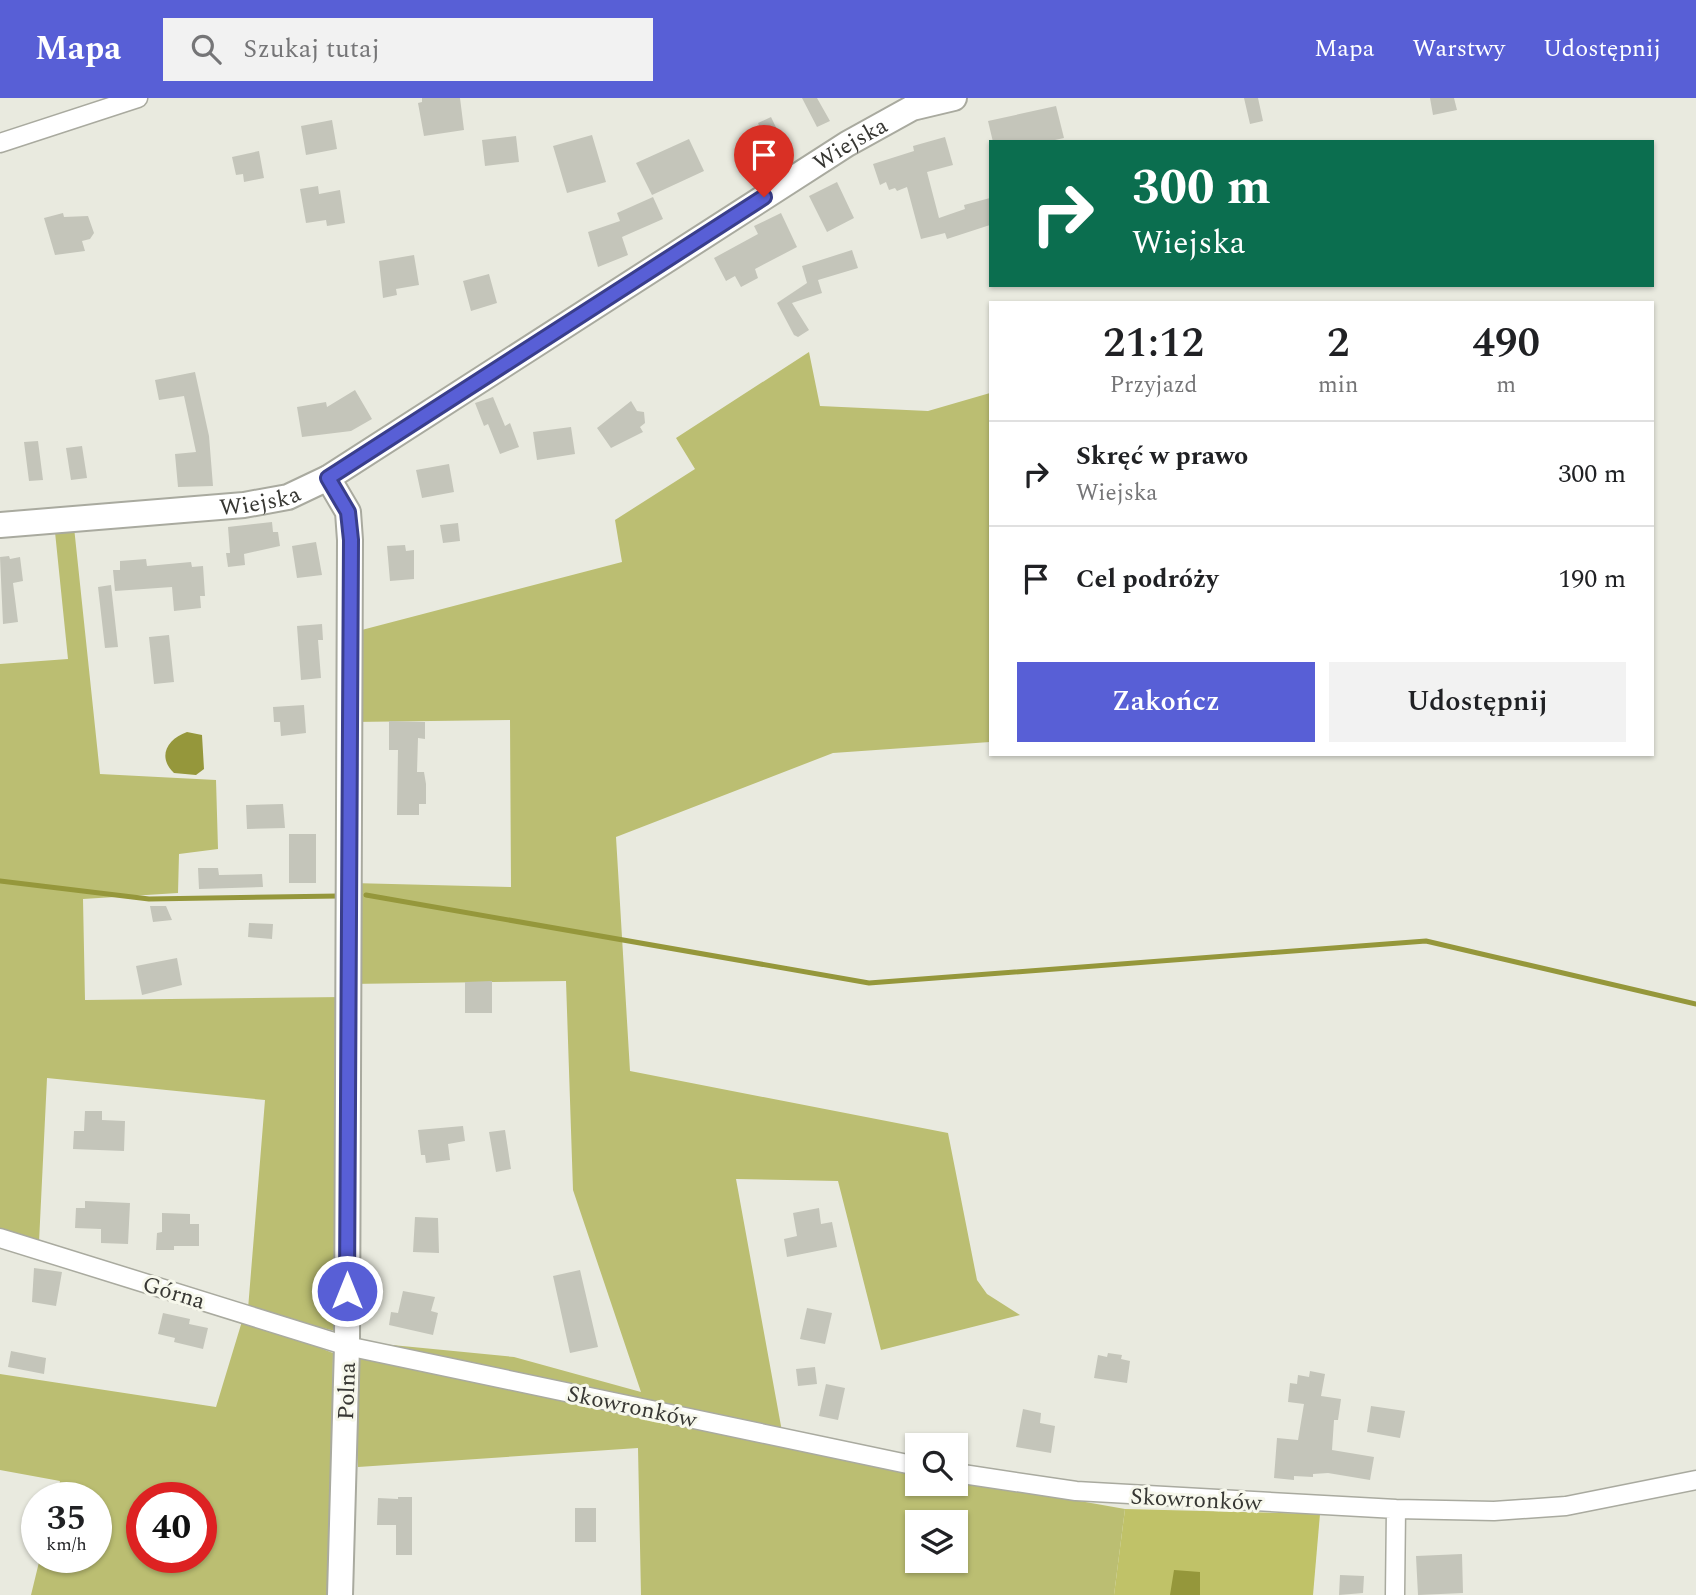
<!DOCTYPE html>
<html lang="pl">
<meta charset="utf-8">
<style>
body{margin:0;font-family:Spectral,serif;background:#f2f2f2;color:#202124;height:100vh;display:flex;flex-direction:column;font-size:26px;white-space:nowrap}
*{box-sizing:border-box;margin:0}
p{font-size:23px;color:#757577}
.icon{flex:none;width:38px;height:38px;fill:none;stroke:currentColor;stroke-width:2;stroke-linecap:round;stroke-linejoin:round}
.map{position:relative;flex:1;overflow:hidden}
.details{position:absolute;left:989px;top:203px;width:665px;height:455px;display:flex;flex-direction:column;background:#fff;border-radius:0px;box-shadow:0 2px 5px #0004}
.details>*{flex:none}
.guide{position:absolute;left:989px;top:42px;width:665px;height:147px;border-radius:0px;box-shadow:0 2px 5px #0004;background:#0b6e4f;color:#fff;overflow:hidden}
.controls{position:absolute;left:905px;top:1335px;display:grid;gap:14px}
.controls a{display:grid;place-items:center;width:63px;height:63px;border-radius:0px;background:#fff;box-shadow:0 2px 5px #0004;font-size:35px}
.speed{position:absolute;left:21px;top:1384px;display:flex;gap:14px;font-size:35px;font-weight:700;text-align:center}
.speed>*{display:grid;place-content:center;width:91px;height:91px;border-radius:50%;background:#fff;box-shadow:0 2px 5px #0004;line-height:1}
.speed small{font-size:18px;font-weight:400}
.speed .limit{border:10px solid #d22;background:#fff;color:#111}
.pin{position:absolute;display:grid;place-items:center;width:60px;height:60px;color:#fff;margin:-72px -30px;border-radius:50% 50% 50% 0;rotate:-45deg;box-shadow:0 0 7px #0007}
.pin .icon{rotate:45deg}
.me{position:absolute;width:77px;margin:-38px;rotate:0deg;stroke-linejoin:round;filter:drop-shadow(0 0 5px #0008)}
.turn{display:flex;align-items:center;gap:24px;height:147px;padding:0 28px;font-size:32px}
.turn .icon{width:91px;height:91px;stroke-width:2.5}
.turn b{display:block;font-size:49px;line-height:60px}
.eta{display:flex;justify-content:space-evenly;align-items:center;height:119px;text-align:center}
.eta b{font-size:42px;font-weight:600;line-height:49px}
.action{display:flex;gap:14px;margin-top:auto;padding:14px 28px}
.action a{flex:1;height:80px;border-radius:0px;background:#585fd6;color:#fff;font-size:28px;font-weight:600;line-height:80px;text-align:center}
.action a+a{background:#f2f2f2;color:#202124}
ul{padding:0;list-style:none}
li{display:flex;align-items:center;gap:21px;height:105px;padding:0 28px;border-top:2px solid #e0e0e0}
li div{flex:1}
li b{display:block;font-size:26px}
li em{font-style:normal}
header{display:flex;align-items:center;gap:42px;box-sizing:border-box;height:98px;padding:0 35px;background:#585fd6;color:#fff}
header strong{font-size:33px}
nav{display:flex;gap:38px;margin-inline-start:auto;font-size:24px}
.search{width:490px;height:63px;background:#f2f2f2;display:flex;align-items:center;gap:18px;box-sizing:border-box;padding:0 24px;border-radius:0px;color:#757577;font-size:26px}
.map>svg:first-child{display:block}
.green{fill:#bbbe72;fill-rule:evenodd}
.forest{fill:#c0c268}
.water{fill:#95973b}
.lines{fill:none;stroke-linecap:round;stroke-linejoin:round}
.stream{stroke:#95973b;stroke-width:5}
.building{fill:#c4c5ba}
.street-casing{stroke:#a9aa9f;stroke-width:21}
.secondary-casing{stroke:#a9aa9f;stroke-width:28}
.street{stroke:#fff;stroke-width:18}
.secondary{stroke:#fff;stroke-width:24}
.route-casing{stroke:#393e8b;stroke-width:18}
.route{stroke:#585fd6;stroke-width:12}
.labels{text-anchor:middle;stroke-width:6;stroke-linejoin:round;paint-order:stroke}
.street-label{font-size:23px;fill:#373733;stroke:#f7f8ec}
</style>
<header>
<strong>Mapa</strong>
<div class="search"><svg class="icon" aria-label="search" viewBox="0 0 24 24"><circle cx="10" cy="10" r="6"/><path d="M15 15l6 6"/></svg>Szukaj tutaj</div>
<nav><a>Mapa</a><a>Warstwy</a><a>Udostępnij</a></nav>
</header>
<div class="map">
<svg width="1696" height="1497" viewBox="0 0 1696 1497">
<rect width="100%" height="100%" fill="#e9eadf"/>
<!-- green -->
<path class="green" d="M809,254L820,308L928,313L990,295V644L833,655L616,739L630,973L948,1035L977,1182L987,1196L1020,1217L881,1252L838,1083L736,1081L785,1350L917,1374V1386H956V1381L1125,1411L1114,1497H641L638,1350L358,1369L351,1243L514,1259L641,1294L573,1092L566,883L349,886L352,785L511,789L510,622L352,624L354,534L622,464L615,422L695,371L676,340ZM917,1424H956V1463H917Z
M74,429L100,676L216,682L218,751L179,756L178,795L83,801L85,902L344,899L335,1233L248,1211L265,1002L47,980L39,1144L0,1133V566L68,561L55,434Z
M243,1220L333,1255L329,1497H31L40,1460H96V1400H56L60,1383L0,1372V1276L216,1309ZM142,1400H201V1460H142Z"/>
<!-- forest -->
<path class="forest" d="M1125,1411L1320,1416L1313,1497H1114Z"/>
<!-- water -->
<path class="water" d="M187,634L202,637L204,671L196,677L174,675C157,659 167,641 187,634Z
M1174,1472L1200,1474V1497H1170Z"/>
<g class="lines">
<!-- stream -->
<path class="stream" d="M0,783L149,801L339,798
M366,797L869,885L1426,843L1696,906"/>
</g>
<!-- building -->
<path class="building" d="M422,0H460L464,32L424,38L418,5L422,4Z
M802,0H817L830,23L817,29Z
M1244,0H1258L1263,23L1250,26Z
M1430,0H1454L1457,12L1433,17Z
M1056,8L1064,40L1046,44H993L988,23Z
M771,19L785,48L762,58L752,36L761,32L758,25Z
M332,22L337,51L306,57L301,28Z
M592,37L606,84L567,95L553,48Z
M516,38L519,64L485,68L482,42Z
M945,39L953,67L927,74L939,120L965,111L964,107L990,100V127L947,141L945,135L921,141L907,89L897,93L895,90L889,92L886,84L880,87L873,66L914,53L913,48Z
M689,41L704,73L652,97L636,65Z
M259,53L264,80L244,84L243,76L236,77L232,59Z
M837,84L854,120L827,134L809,98Z
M318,88L319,96L340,92L345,125L327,128L326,122L306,125L300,91Z
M653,99L663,121L622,139L628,157L598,169L588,134L620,123L617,115Z
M63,115L64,119L88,118L94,135L90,141L82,143L85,153L55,157L44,120Z
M781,115L797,149L755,171L758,180L741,189L735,178L726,183L714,160L758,136L754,128Z
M852,152L858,170L818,182L822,195L792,205L809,232L798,239L794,237L777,205L807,185L802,168Z
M414,157L419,187L396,191L397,197L383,200L379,163Z
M489,176L497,205L471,213L463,183Z
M195,274L209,338L213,388L178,389L175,356L196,354L184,298L159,302L155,282Z
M355,292L372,321L351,333L302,339L297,309L326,304L327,309Z
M493,299L505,328L510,325L519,349L500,356L488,326L484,328L475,305Z
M631,303L637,313L644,314L645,325L640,329L643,334L611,350L597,330Z
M571,329L575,356L537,362L533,334Z
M38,343L43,382L29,383L24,344Z
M82,348L87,380L71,382L66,350Z
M449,366L454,394L422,400L416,372Z
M272,424L273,434H278L280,448L244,456L245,467L228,469L226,455H230L228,429Z
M458,425L460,443L443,445L440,427Z
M316,444L322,477L297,480L292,448Z
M405,447L406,453L414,452V481L390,483L387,448Z
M9,458L10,461L20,459L23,483L13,485L18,524L3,526L0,459Z
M146,461L147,468L191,464L192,469L203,468L205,498H200L201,510L174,513L172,489L115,493L113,472H120V463Z
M111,487L118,549L105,550L98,489Z
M322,526L323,542H318L321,580L301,582L297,528Z
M169,537L174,584L154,586L149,539Z
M304,607L306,635L281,638L280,624H274L273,609Z
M389,623L425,624V641L418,640L417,674H424L426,686V706H419V717H397L398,652H389Z
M283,706L285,730L247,731L246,707Z
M289,736H316V785H289Z
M198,770H218L219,777L262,776L263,789L199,791Z
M150,808H166L172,822L153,824Z
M249,825L273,826L272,841L248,839Z
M177,860L182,887L142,897L136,868Z
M492,883V915H465V884Z
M85,1013H102V1022L125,1023L124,1053L73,1051L74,1033H84Z
M463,1028L465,1043L448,1046L450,1062L426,1065L425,1057H421L418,1032Z
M505,1032L511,1071L496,1074L489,1034Z
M85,1103L130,1105L128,1146L101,1145V1131L75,1130L76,1110H85Z
M819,1110L821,1126L832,1124L837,1149L787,1159L784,1141L797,1138L793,1115Z
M162,1115L190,1116V1126H199V1148H174V1152H156L157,1135L162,1134Z
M415,1119L438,1120L439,1155L413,1154Z
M34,1170L62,1174L56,1208L32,1204Z
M580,1172L598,1249L570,1255L553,1178Z
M403,1193L435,1199L431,1213L438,1215L433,1237L389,1227L391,1214L398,1215Z
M807,1210L832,1215L825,1246L800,1241Z
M163,1215L190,1221L189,1226L208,1230L203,1251L174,1244L175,1240L158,1236Z
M11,1253L46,1260L44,1276L8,1269Z
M1108,1255L1122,1257L1121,1261L1130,1263L1127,1285L1094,1280L1098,1257L1107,1259Z
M815,1269L817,1286L798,1288L796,1271Z
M1310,1273L1325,1276L1321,1298L1341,1301L1338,1322H1334L1332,1352L1374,1359L1370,1382L1328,1375L1313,1376V1379L1294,1378V1382L1274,1380L1277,1340L1298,1342L1304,1306L1288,1304L1290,1285L1297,1286L1298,1277L1309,1279Z
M826,1286L845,1290L838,1322L819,1318Z
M1371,1308L1405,1313L1400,1340L1367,1334Z
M1023,1311L1041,1315L1040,1325L1055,1328L1051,1355L1016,1349Z
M398,1399H412V1457H396V1427H377L378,1400L398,1401Z
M575,1410H596V1444H575Z
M1462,1456L1463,1495L1418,1497L1416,1458Z
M1340,1477L1364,1478L1363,1495L1339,1497Z"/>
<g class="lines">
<defs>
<path id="street" d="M0,45L138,0
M0,1140L347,1248L917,1368
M956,1375L1076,1393L1396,1411L1494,1413L1566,1408L1696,1382
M1395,1497L1396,1411"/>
<g id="secondary">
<path d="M328,380L348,414L350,442L347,1248L340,1497"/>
<path id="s1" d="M0,427L244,407L288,399L328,380L847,46L912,10L954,0"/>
</g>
</defs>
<!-- street casing -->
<use href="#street" class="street-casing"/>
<!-- secondary casing -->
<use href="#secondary" class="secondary-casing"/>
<!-- street -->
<use href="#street" class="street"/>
<!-- secondary -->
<use href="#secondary" class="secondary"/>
</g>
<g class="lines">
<defs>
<path id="route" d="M347,1193L351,442L348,414L328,380L764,99"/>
</defs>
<!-- route casing -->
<use href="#route" class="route-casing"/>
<!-- route -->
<use href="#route" class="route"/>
</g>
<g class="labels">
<!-- street labels -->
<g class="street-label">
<text dy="8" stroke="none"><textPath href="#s1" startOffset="954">Wiejska</textPath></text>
<text dy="8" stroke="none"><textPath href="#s1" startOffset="261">Wiejska</textPath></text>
<text transform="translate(174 1194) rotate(17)" y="8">Górna</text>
<text transform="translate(346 1293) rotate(-88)" y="8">Polna</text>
<text transform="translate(632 1308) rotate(12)" y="8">Skowronków</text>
<text transform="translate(1196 1401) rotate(3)" y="8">Skowronków</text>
</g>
</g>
</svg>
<div class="controls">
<a><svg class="icon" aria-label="search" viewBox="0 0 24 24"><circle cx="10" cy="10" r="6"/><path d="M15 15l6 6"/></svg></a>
<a><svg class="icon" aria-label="layers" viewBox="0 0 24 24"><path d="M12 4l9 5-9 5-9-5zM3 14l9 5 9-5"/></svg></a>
</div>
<div class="speed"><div>35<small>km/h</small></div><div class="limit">40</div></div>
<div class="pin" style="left:764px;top:99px;background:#d93025"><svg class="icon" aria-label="arrive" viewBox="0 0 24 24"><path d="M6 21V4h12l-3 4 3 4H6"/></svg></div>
<svg class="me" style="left:347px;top:1193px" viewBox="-20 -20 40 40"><circle r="17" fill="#585fd6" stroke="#fff" stroke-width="3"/><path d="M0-11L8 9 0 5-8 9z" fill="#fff"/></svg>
<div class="guide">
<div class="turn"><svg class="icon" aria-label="right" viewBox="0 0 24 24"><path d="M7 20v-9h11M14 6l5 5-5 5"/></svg><div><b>300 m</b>Wiejska</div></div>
</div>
<section class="details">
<div class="eta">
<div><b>21:12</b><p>Przyjazd</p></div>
<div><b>2</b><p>min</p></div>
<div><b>490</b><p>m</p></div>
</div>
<ul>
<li><svg class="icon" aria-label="right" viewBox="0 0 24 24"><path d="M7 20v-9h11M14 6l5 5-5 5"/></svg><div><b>Skręć w prawo</b><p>Wiejska</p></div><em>300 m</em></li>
<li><svg class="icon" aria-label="arrive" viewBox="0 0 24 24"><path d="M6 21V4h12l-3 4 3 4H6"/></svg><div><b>Cel podróży</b></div><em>190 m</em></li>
</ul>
<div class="action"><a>Zakończ</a><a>Udostępnij</a></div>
</section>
</div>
